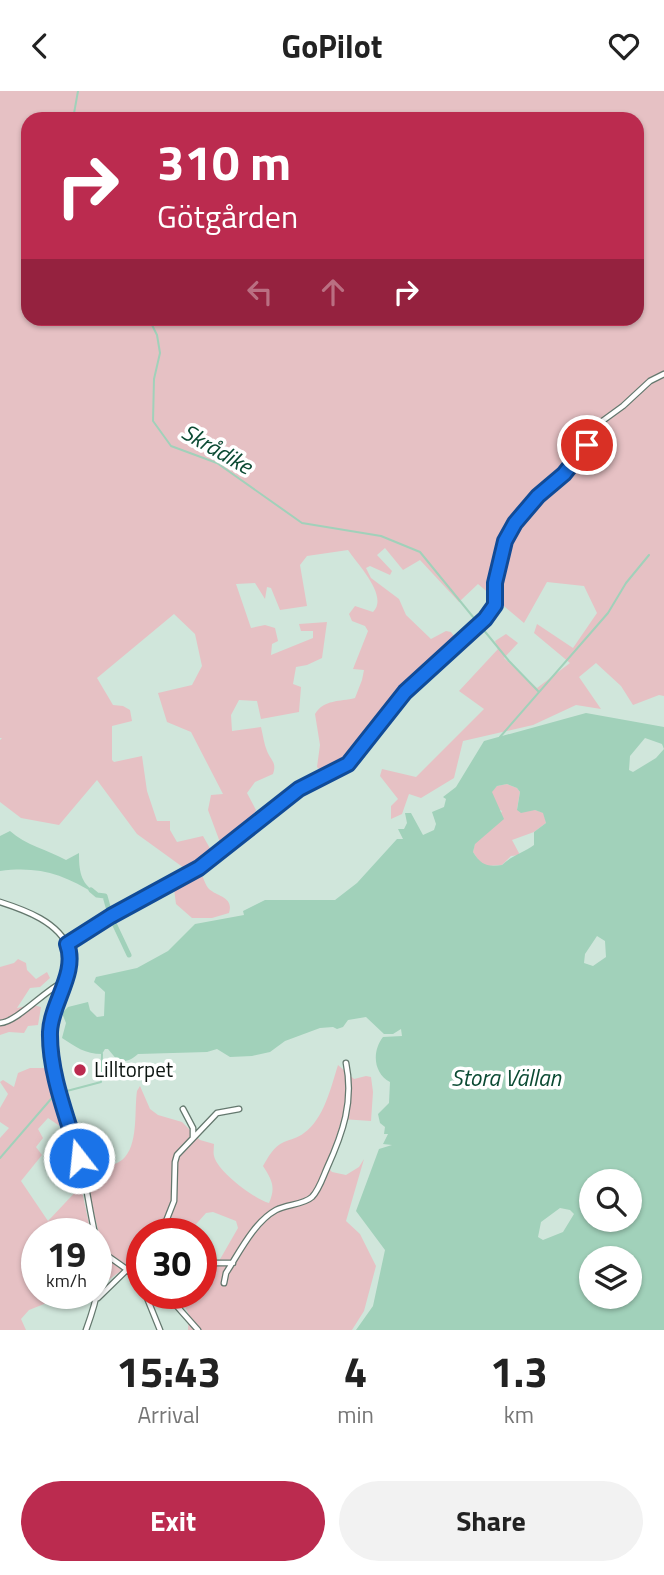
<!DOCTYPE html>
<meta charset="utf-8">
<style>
body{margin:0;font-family:"Titillium Web",sans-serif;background:#f2f2f2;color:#222;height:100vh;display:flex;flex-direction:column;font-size:26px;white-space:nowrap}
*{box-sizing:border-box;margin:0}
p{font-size:23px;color:#767676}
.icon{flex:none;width:38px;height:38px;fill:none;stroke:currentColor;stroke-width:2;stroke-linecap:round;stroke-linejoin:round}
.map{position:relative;height:1239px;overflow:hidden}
.sheet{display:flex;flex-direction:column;background:#fff;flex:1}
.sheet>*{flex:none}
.guide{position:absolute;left:21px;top:21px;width:623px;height:214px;border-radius:21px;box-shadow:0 2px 5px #0004;background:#bb2b4f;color:#fff;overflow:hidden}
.buttons{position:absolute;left:579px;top:1078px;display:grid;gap:14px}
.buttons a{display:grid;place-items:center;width:63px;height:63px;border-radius:50%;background:#fff;box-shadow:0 2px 5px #0004;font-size:35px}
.speed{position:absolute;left:21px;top:1127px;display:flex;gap:14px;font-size:35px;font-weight:700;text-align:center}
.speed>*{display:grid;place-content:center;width:91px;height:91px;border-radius:50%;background:#fff;box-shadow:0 2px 5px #0004;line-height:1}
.speed small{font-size:18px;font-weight:400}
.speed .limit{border:10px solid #d22;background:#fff;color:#111}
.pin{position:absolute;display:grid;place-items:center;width:60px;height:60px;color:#fff;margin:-30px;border:4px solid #fff;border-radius:50%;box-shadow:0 2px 7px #0007}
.me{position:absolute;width:77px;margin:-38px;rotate:344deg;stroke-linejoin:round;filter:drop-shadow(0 0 5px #0008)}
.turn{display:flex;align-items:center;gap:24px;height:147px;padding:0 21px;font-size:32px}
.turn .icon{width:91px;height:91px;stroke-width:2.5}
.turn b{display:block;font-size:49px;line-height:60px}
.lanes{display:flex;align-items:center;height:66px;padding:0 21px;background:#0003;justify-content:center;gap:35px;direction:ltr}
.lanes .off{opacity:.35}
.eta{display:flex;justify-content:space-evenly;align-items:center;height:119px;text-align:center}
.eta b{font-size:42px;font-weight:700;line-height:49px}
.action{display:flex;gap:14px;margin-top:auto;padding:14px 21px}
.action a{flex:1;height:80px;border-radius:42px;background:#bb2b4f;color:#fff;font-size:28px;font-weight:700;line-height:80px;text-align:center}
.action a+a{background:#f2f2f2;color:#222}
header{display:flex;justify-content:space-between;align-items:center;height:91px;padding:0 21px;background:#fff;font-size:32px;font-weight:700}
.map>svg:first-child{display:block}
.green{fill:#e6c1c4;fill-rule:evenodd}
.water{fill:#a1d1ba;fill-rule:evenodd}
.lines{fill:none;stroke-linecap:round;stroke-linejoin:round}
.stream{stroke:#a1d1ba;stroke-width:2}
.canal{stroke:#a1d1ba;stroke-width:5}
.minor-casing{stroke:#64786e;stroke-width:7}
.minor{stroke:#fff;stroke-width:4.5}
.route-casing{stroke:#114b97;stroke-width:18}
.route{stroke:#1a73e8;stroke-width:12}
.poi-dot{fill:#bb2b4f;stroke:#fff;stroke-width:2.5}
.labels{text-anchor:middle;stroke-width:7;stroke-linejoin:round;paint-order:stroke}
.poi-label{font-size:21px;fill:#0e1612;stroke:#fff;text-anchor:start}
.water-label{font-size:23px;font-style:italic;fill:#0b4a33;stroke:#fff}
</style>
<header><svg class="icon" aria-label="back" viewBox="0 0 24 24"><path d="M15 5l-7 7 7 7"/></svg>GoPilot<svg class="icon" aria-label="heart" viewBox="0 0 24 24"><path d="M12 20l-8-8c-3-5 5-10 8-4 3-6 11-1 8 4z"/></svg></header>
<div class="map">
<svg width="664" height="1239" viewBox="0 0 664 1239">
<rect width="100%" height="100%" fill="#d0e6db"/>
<!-- green -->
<path class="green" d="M0,0H664V605L659,604L633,614L621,595L596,572L579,586L601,618L576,614L533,634L463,650L454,687L421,707L409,703L402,723L391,728V715L398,708L380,685L382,678L416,686L484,618L459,600L498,558L495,550L506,543L518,552L504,567L537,597L570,572L534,542L537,533L573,557L597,522L584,495L547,491L524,532L478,493L459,511L420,469L403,479L385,457L377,464L392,480L390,484L370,475L366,477L371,487L399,508L406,524L431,548L446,540L451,541L456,548L399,605L366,644L357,658L332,679L322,681L317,676L320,654L315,623C324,608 340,611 355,607L362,589L364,579L353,578L368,540L365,535L352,530L349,523L355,515L373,521C389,505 358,474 348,459L307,465L300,474L307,515L280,519L271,497L267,496L265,508L255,492L236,493L251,537L265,534L275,537L278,550L272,553L271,564L313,547V540H301L299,533L327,531L322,567L307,574L296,576L293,593L301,596L299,621L261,628L257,610L239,609L231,624L232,640L261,636C263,644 264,653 267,660C271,670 277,671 273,683L255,691L247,702L256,719L250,730L221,754L208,719L211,704L223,703L191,641L167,631L158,602L192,594L202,575L195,543L174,523L97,587L113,614L123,615L130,619L132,630L112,635V669L114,671L142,665L147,700L157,730H170V739L177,751L203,745L212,761L184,777L137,743L97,689L59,734L21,727L0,711V649L2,647H0ZM28,28H637V228H28Z
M507,693L517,697L520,701L517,718L535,719L544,722L546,732L534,741L512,749L520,764L511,765L502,774L488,775L481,773L473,761L475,752L494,736L502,720L498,718L491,701L497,695Z
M201,783C204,787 205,794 209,798C218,806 234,806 229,822L212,827H192L176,813L174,798L183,790Z
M18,868L26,872L27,879L36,888L47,881L50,887L40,896L30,897L17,917L32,914L41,916L38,934L28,935L24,942L9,941L0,944V876L14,872Z
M338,974L354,988L366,985L371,986L373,1001L371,1030L342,1028L327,1075L332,1081L346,1084L359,1076L364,1068L346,1130L360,1143L376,1175L364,1220L352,1239H188L189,1224L181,1208L185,1202H201V1183L215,1177L238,1137L236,1130L213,1121L206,1122L190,1140L181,1143H142V1159L121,1180L104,1192L101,1152L85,1083C97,1078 112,1076 122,1069C139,1055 134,1020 137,1000L140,995L150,1018L158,1024L182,1031L200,1049L214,1053C214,1057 213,1061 214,1065C218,1081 253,1107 269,1112C276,1096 272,1089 263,1075C269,1065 273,1056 284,1051C291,1048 298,1047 304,1042C324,1028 331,996 338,974Z
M30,977H48L67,1040L48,1027L38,1038L43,1047L36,1056L42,1064L21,1090L48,1130L81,1095L91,1143H37V1202H53L49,1211L29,1219L21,1228L26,1239H0V1047L9,1037L0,1031V1017L8,1003L0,991L3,989L14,996L18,982Z"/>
<!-- water -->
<path class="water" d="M586,622L664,636V1239H356L373,1215L385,1159L356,1120L379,1058L392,1054L383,1053L388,1043H384L385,1036L380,1032L378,1023L389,1012L390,991C373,982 372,960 383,946L402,945L401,938L393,943H384L366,926L348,929L343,936L337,938L333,936L320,937L285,950L270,961L252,965L230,966L217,958L207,961L138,963C131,969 127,971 118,970L108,958H105L102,963C85,963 76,956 62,947L66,932L62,922L68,916L88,911L90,919L97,926L104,925L105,901L94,891L96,886L137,877L168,860L195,833L244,824L243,820L265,809H335L357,792L397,748H403L398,738H404L407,732L405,722H411L423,744L434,739L436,733L432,721L444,716L446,708L443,706L456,696L484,650ZM645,647L662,653L664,658L656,667L633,681L629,679L630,665ZM507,693L517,697L520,701L517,719L521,722L535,719L543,722L546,732L534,741V754C523,762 511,765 502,774C487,776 481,774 473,761L475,753L504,728L492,701L497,695ZM597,845L605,850L606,866L593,875L584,872L585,863ZM592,1090H630V1129H599L594,1132L586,1126L591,1122ZM560,1117L570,1119L574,1123L563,1141L543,1149L538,1146L541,1131ZM592,1167H630V1206H592Z
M10,740C25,754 48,759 66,769L79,762C79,778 80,793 96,801L97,804C63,783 39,775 0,780V745Z"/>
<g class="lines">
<!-- stream -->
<path class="stream" d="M73,28L78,0
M149,228L157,244L160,262L154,288L153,330L171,355L217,372L302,432L381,445L420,461L509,570L538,600
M500,646L608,522L626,492L649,464
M0,1067L51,1008L63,1001L101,991L102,963"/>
<!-- canal -->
<path class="canal" d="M91,799L97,804L105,805L110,823
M112,828L129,864"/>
<defs>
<path id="minor" d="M0,811C25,819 59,831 69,858C77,881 48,920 50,950C54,989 68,1027 79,1064C86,1090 89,1117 95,1143
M67,854L111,825L199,777L298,698L348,673L405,601L483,531L495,514V492L505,450L527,416L572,374L601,331L623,315L650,290L664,283
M0,932C17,931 44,900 63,891
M183,1018L193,1037V1046
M161,1143L174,1110L175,1071L177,1064L217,1022L239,1018
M98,1158L142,1189
M201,1176L214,1172H233
M224,1192L226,1182C239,1162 254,1131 276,1119C287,1113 303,1114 312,1106C319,1099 323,1086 327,1077C343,1042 354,1010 346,972
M145,1202L160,1239
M166,1203L198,1239
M98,1207L142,1164
M86,1239C98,1206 103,1186 96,1150"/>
</defs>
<!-- minor casing -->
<use href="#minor" class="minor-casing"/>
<!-- minor -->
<use href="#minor" class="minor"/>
</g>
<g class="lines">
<defs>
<path id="route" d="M79,1067C68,1028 49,983 50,941C51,912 78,882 67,853L111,825L199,777L299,698L348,673L405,601L485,528L495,514V492L505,450L515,432L538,405L564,383L587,354"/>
</defs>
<!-- route casing -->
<use href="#route" class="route-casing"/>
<!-- route -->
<use href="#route" class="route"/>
</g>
<!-- markers -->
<circle class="poi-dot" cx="80" cy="979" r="7"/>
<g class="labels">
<!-- poi labels -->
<g class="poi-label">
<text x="94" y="986">Lilltorpet</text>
</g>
<!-- water labels -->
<g class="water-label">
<text transform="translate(217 358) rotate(30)" y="8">Skrådike</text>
<text x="506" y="995">Stora Vällan</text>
</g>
</g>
</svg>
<div class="buttons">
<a><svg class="icon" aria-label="search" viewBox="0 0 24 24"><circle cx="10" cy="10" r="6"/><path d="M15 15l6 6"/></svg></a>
<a><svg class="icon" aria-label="layers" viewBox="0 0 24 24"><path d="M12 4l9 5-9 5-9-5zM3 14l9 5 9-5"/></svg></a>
</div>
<div class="speed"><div>19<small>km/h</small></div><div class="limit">30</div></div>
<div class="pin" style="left:587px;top:354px;background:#d93025"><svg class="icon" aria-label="arrive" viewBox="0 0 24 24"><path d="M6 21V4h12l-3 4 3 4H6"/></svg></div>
<svg class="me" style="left:79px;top:1067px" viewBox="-20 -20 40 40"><circle r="17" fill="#1a73e8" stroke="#fff" stroke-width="3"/><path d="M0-11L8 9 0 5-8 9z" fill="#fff"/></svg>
<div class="guide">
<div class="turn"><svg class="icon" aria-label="right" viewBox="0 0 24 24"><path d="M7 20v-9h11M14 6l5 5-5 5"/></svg><div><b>310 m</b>Götgården</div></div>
<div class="lanes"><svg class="icon off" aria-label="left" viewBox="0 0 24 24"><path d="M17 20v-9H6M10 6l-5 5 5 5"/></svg><svg class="icon off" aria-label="ahead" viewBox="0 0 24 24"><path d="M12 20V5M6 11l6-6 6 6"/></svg><svg class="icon" aria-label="right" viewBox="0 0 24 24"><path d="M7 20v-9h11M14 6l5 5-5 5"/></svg></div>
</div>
</div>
<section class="sheet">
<div class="eta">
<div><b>15:43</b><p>Arrival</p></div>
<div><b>4</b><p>min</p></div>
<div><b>1.3</b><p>km</p></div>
</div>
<div class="action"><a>Exit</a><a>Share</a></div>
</section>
